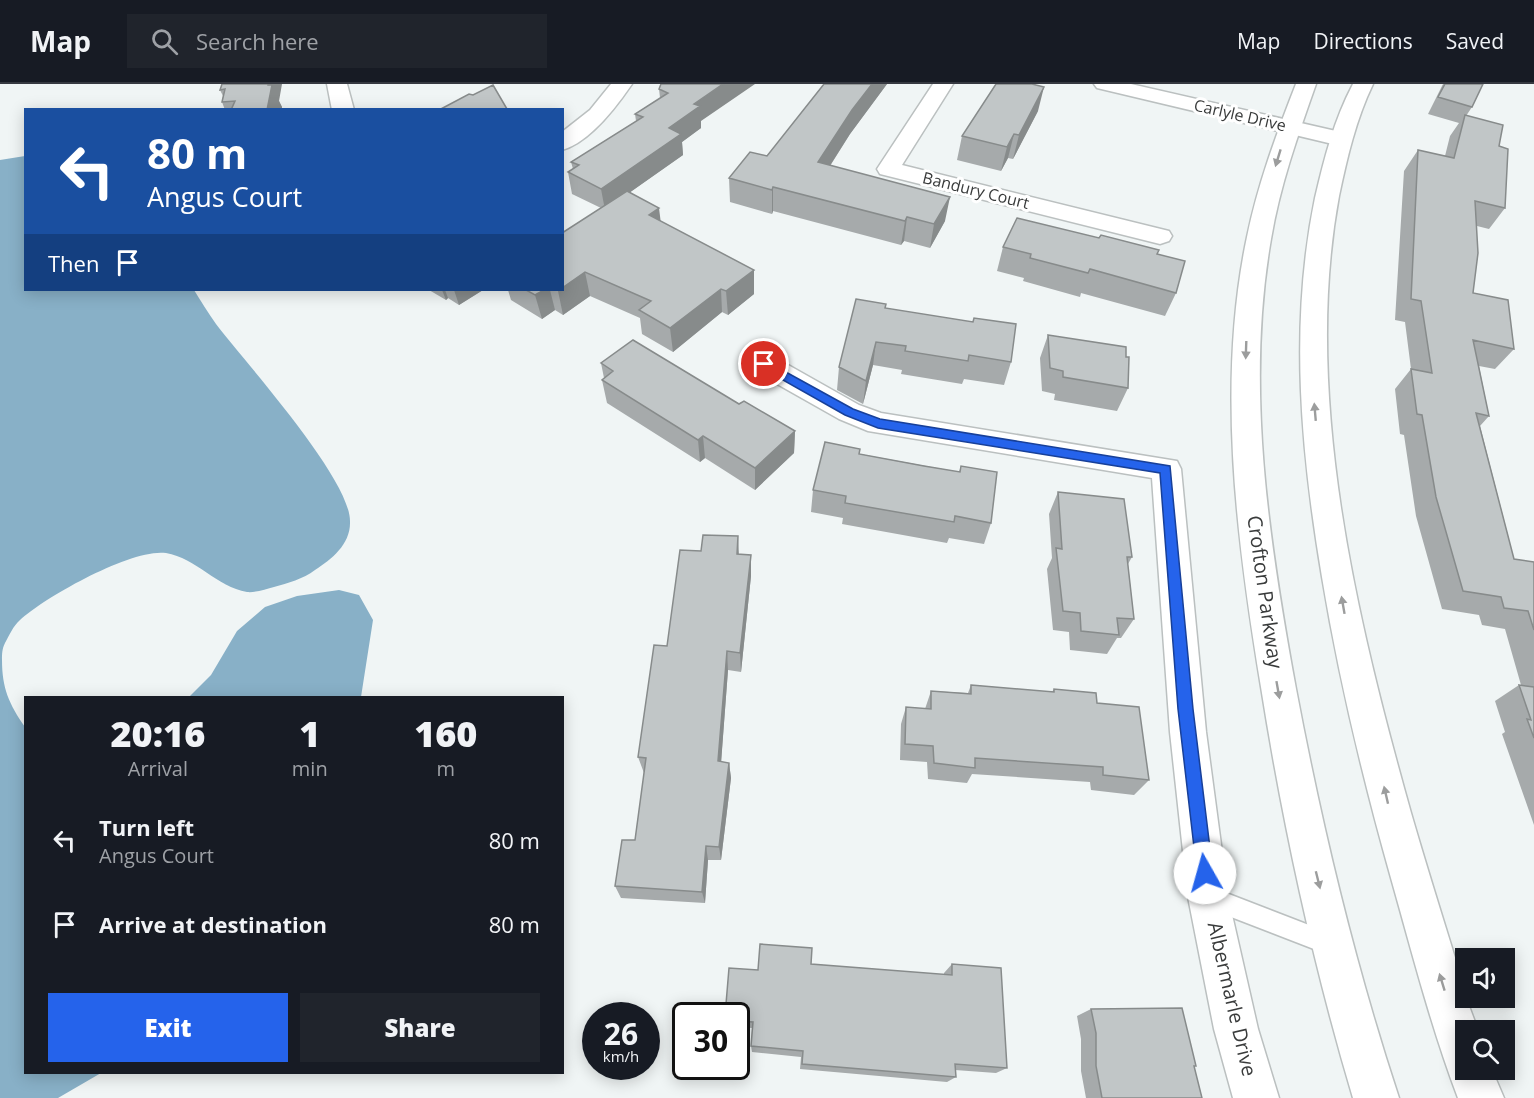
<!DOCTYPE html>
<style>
body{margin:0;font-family:"Open Sans",sans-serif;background:#20242c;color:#f1f3f6;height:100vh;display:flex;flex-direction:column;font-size:22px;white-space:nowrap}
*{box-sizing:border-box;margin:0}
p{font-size:20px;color:#9ea1a6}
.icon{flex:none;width:33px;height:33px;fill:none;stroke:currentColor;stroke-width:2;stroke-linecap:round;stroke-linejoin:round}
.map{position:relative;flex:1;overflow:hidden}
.side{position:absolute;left:24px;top:612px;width:540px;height:378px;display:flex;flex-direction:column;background:#171b24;border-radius:0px;box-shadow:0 3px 15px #0003}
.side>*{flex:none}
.top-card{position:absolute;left:24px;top:24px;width:540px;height:183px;border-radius:0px;box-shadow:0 3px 15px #0003;background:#1a4fa0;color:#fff;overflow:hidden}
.buttons{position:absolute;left:1455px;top:864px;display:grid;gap:12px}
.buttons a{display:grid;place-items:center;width:60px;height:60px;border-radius:0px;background:#171b24;box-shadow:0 3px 15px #0003;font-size:30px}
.speed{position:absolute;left:582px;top:918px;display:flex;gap:12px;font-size:30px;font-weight:700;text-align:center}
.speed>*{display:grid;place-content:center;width:78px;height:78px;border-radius:50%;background:#171b24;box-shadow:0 3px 15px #0003;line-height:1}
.speed small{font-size:15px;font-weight:400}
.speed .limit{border:3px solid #111;border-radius:9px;background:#fff;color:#111}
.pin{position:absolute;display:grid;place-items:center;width:51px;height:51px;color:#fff;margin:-26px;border:3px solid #fff;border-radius:50%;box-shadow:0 2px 6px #0007}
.me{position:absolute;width:66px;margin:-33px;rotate:353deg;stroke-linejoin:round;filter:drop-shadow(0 0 4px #0008)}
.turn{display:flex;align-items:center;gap:21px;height:126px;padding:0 24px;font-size:27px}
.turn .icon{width:78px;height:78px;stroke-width:2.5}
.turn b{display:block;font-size:42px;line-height:51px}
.then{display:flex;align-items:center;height:57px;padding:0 24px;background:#0003;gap:12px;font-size:22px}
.eta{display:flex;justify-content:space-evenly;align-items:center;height:102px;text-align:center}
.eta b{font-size:36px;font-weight:800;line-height:42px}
.action{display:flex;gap:12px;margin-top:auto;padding:12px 24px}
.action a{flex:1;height:69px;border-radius:0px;background:#2563eb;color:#fff;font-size:24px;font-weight:800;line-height:69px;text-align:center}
.action a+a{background:#20242c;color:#f1f3f6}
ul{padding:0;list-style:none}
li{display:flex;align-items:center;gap:18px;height:84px;padding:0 24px}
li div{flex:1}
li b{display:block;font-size:22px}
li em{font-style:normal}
header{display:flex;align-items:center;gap:36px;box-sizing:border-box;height:84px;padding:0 30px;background:#171b24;border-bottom:2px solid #363941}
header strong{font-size:28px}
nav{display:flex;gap:33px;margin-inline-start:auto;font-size:21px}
.search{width:420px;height:54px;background:#20242c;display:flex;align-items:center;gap:15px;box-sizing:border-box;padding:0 21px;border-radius:0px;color:#9ea1a6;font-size:22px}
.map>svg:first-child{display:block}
.water{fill:#88b0c7}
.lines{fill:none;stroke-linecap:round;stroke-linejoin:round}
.service-casing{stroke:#bbc0c0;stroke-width:3}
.minor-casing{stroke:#bbc0c0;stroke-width:3}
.tertiary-casing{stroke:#bbc0c0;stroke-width:3}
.service{fill:#fff;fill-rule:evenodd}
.minor{fill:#fff;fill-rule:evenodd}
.tertiary{fill:#fff;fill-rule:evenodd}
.wall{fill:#a6aaab}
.shaded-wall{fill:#878b8b}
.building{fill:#c1c6c7;stroke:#878b8b;stroke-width:1.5}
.oneway{fill:#9c9d9d}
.route{fill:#2563eb;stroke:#184099;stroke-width:1.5}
.labels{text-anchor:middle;stroke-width:6;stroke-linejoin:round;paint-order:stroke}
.far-street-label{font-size:16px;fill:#393b3b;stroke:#fff}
.street-label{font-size:20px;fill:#393b3b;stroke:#fff}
</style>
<header>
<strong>Map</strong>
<div class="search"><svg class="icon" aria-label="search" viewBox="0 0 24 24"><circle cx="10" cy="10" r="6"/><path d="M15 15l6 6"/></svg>Search here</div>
<nav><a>Map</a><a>Directions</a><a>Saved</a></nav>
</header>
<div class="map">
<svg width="1534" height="1014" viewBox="0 0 1534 1014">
<rect width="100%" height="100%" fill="#f0f5f5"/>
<!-- water -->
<path class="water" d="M25,72L26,206H194C201,217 208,229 216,240C245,278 350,394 350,437C351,460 332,475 315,486C303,495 288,499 274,503C266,505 255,509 247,508C217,503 196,474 166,469C132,464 45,513 20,536C13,542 9,552 5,559C2,565 2,570 2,576C2,604 9,620 25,643L26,988L101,989L58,1014H0V76Z
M339,506L359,511L373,536L361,613H189L211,591L237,547L265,523L297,512Z"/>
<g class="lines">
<defs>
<path id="service" d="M1208,802L1340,853L1343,861L1340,869L1332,872L1200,821L1197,813L1200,805Z"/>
<path id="minor" d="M327,0H347L354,26H332Z
M611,0H632C617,22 589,59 562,66V48L590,26Z
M933,0H953L902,81L1169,147L1172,152L1169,157L1160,160L880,90L877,85Z
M1094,0H1131L1349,50L1352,55L1349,60L1341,62L1097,4Z
M764,270L774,273L859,321L881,329L1177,377L1181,385L1206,648L1228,813L1258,945L1279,1014H1233L1214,945L1188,813L1170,648L1152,394L868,347L839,335L754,287L750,280L754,273Z"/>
<path id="tertiary" d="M1296,0H1316C1298,51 1280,101 1271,155C1245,304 1269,458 1296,605C1322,743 1355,881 1399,1014H1353C1313,880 1283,741 1261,603C1237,458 1216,299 1247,153C1258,100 1276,51 1296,0Z
M1353,0H1373C1356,35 1347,74 1339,112C1302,311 1357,537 1411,729C1424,774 1438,819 1452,864C1456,879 1465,897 1466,914L1478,946H1466V986H1492L1504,1014H1458C1431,943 1412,868 1391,794C1363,695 1339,595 1322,493C1301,368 1289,240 1315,114C1324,75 1334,36 1353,0Z"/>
</defs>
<!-- service casing -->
<use href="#service" class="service-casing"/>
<!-- minor casing -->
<use href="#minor" class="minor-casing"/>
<!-- tertiary casing -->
<use href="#tertiary" class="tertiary-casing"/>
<!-- service -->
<use href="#service" class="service"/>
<!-- minor -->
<use href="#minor" class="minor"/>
<!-- tertiary -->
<use href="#tertiary" class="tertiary"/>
</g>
<!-- wall -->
<path class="wall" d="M222,0L279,17L282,23V26H225L222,18L223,12L220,6Z
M661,0L701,37V44L682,58L683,71L630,108L661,137L754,210L728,231L722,228L673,268L642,250L640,234L590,212L563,231L555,226L542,235L511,216L508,206H562L601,124L572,110L568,88L573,85L571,78L636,37L635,30L660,14L659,5Z
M824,0H887L850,50L830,82L945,137L930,164L904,157L901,161L773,127L772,130L730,118L729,94L767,72Z
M1443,0H1483L1472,23L1466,32L1499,62L1505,124L1489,145L1477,142L1473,209L1514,265L1495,285L1479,282L1489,332L1480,342L1514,475L1534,478V741L1502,650L1505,648L1495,617L1519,601H1521L1505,545L1482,541L1479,531L1442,525L1416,432L1404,351L1400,350L1395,305L1411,285L1405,238L1395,236L1404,87L1418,66L1445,72L1450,52L1459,39L1428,30Z
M1038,27L1013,75L1008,74L1001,87L957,76L962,52Z
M1003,163L1157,170L1176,209L1165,232L1081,209L1080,213L1023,197L1024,194L997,187Z
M429,206H483L459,221L448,214L446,216Z
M886,224L1011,278L1004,301L964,295L962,300L901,290L902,286L873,281L863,320L837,306L839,283Z
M1048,251L1126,273L1128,304L1117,327L1054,316L1055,310L1042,307L1040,274Z
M601,279L739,320L795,347L794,369L755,406L705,374L700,378L607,319L602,296L604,294Z
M860,370L959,388L961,382L991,439L984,460L949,454L947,459L842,440L843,434L811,428L813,406Z
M1058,408L1132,473L1128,480L1134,535L1121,554H1117L1107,570L1070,566L1069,548L1053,546L1047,485L1052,474L1049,430Z
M739,470L751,471V492L741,588L728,586L721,678L729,679L731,694L721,776H708L705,819L621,814L615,802L635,756L644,689L638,673L667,562Z
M971,601L1052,608L1054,605L1097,619L1149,696L1134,711L1091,706L1090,698L972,690L967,699L928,695L927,678L900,676L901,640L906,623L925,625L931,607L968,609Z
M811,880L944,891V889L952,880L1007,984L996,989L955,986L956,993L947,998L800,985L801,973L752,968L751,962L752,944L736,943V932L758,886Z
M1091,925L1194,982L1202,1014H1086L1081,987V955L1077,932Z"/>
<!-- shaded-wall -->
<path class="shaded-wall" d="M268,0H282L279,17L282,23V26H267Z
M723,0H755L701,37V44L682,58L683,71L605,126L601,105L669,44L694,20Z
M872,0H887L850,50L817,102L818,78L852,26Z
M1044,3L1038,27L1013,75L1019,51Z
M1014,50L1008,74L1001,87L1007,63Z
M773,103V127L772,130V106Z
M950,113L945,137L930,164L934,140Z
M659,124L662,148L649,131Z
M907,133L904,157L901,161L905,137Z
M754,186V210L728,231L726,207Z
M585,188L590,212L563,231L558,207L560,206H562V204Z
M721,205L722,228L673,268L670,244Z
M442,206H445L448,214L446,216Z
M454,206H483L459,221Z
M544,206H550L555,226L542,235L535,211Z
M876,258L873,281L863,320L866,297Z
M795,347L794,369L755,406V384Z
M703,352L705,374L700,378L698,356Z
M738,452L739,473L737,470Z
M751,471V492L741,588L740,569Z
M727,567L728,586L720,693L718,677Z
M729,679L731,694L721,776L719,763Z
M706,762L708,776L705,819L702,808Z"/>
<!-- building -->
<path class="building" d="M222,0H268V1H272L267,26H231L235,17L222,18L225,5L220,6Z
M661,0H723L694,20L700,22L669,44L681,50L601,105L568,88L579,81L571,78L643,33L635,30L668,9L659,5Z
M824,0H872L852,26L818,78L950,113L934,140L907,133L905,137L773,103L772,106L729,94L750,68L767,72Z
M996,0H1032L1044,3L1019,51L1014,50L1007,63L962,52Z
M1445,0H1483L1472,23L1438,13Z
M493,1L507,25L505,26H439L469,10L473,11Z
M1465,31L1503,41L1499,62L1508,65L1505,124L1475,117L1478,169L1473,209L1508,216L1514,265L1473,256L1489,332L1476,329L1514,475L1534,478V546L1528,527L1504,524L1501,513L1463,507L1436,413L1422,331L1417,330L1411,285L1432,289L1421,217L1411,215L1418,66L1454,74Z
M627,107L659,124L649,131L754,186L726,207L721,205L670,244L639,226L651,217L585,188L562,204V149Z
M1017,134L1099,154L1101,151L1159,166L1157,170L1185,177L1176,209L1090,185L1088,189L1030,174L1031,170L1003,163Z
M526,206H544L535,211Z
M856,215L886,220L885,224L973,238L974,234L1016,240L1011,278L969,271L968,277L905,267L906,262L876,258L866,297L839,283Z
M1048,251L1126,263V273H1129L1128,304L1063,293V287L1050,284Z
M633,256L739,320L744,317L795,347L755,384L703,352L698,356L602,296L613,287L601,279Z
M825,358L860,365L859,370L924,382L960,388L961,382L997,388L991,439L955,432L954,438L845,419L846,412L813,406Z
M1058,408L1124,415L1132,473H1127L1134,535L1117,534L1119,551L1081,547L1080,529L1063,527L1056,464L1062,465Z
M703,451L738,452L737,470L751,471L740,569L727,567L718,677L729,679L719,763L706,762L702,808L615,802L622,756H635L646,674L638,673L654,561L667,562L680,466L701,467Z
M971,601L1054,608V605L1096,609L1097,619L1139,623L1149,696L1103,691V683L975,674V684L934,679L933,662L905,660L906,623L931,625V607L971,610Z
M1519,601L1534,603V654L1527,635L1531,636Z
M760,860L812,864L811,880L952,891V880L1001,884L1007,984L955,980L956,993L802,980L803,967L751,962L753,938L736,937V932H725L729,884L758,886Z
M1182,924L1196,982H1194L1202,1014H1102L1096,982V949L1091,925Z"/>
<!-- one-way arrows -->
<defs><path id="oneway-solid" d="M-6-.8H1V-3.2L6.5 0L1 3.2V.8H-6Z" transform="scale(1.5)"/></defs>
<g class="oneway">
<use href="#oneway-solid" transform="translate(1278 74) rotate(107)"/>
<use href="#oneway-solid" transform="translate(1246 266) rotate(92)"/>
<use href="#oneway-solid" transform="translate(1315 328) rotate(-95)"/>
<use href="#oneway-solid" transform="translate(1343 521) rotate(-100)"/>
<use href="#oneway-solid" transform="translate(1278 606) rotate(80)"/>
<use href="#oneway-solid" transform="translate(1386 711) rotate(-103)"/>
<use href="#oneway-solid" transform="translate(1318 796) rotate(76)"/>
<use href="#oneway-solid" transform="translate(1442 898) rotate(-107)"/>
</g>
<!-- route -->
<path class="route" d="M764,276L853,325L880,335L1170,382L1193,625L1213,789L1211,795L1205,798L1199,795L1197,789L1178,625L1160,389L878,344L845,331L760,283V277Z"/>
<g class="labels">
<!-- far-street labels -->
<g class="far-street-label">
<text transform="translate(1240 31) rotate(13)" y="6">Carlyle Drive</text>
<text transform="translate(976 106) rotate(14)" y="6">Bandury Court</text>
</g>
<!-- street labels -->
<g class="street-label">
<text transform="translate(1265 508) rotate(82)" y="7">Crofton Parkway</text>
<text transform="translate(1232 915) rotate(77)" y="7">Albermarle Drive</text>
</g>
</g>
</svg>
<div class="buttons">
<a><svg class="icon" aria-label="sound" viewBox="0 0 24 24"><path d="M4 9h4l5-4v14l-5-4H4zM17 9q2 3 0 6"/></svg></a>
<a><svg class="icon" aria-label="search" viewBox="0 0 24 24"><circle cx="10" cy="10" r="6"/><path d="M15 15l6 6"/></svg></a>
</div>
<div class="speed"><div>26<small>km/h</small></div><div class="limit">30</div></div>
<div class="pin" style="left:764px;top:280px;background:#d93025"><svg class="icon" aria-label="arrive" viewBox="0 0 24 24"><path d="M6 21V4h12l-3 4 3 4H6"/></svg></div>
<svg class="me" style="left:1205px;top:789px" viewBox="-20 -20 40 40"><circle r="19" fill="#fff"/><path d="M0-13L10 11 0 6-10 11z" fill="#2563eb"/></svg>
<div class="top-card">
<div class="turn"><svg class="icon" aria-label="left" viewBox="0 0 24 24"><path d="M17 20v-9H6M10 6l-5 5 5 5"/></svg><div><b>80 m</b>Angus Court</div></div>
<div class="then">Then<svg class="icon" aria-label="arrive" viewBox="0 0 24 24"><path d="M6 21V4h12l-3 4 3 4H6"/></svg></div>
</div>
<section class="side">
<div class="eta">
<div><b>20:16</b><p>Arrival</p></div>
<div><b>1</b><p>min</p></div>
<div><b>160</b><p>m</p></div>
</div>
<ul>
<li><svg class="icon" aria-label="left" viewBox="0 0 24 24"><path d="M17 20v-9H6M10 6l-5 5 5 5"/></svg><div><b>Turn left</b><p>Angus Court</p></div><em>80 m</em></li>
<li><svg class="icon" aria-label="arrive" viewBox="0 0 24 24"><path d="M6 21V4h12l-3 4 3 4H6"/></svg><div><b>Arrive at destination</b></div><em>80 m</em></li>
</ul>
<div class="action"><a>Exit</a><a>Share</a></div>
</section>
</div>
